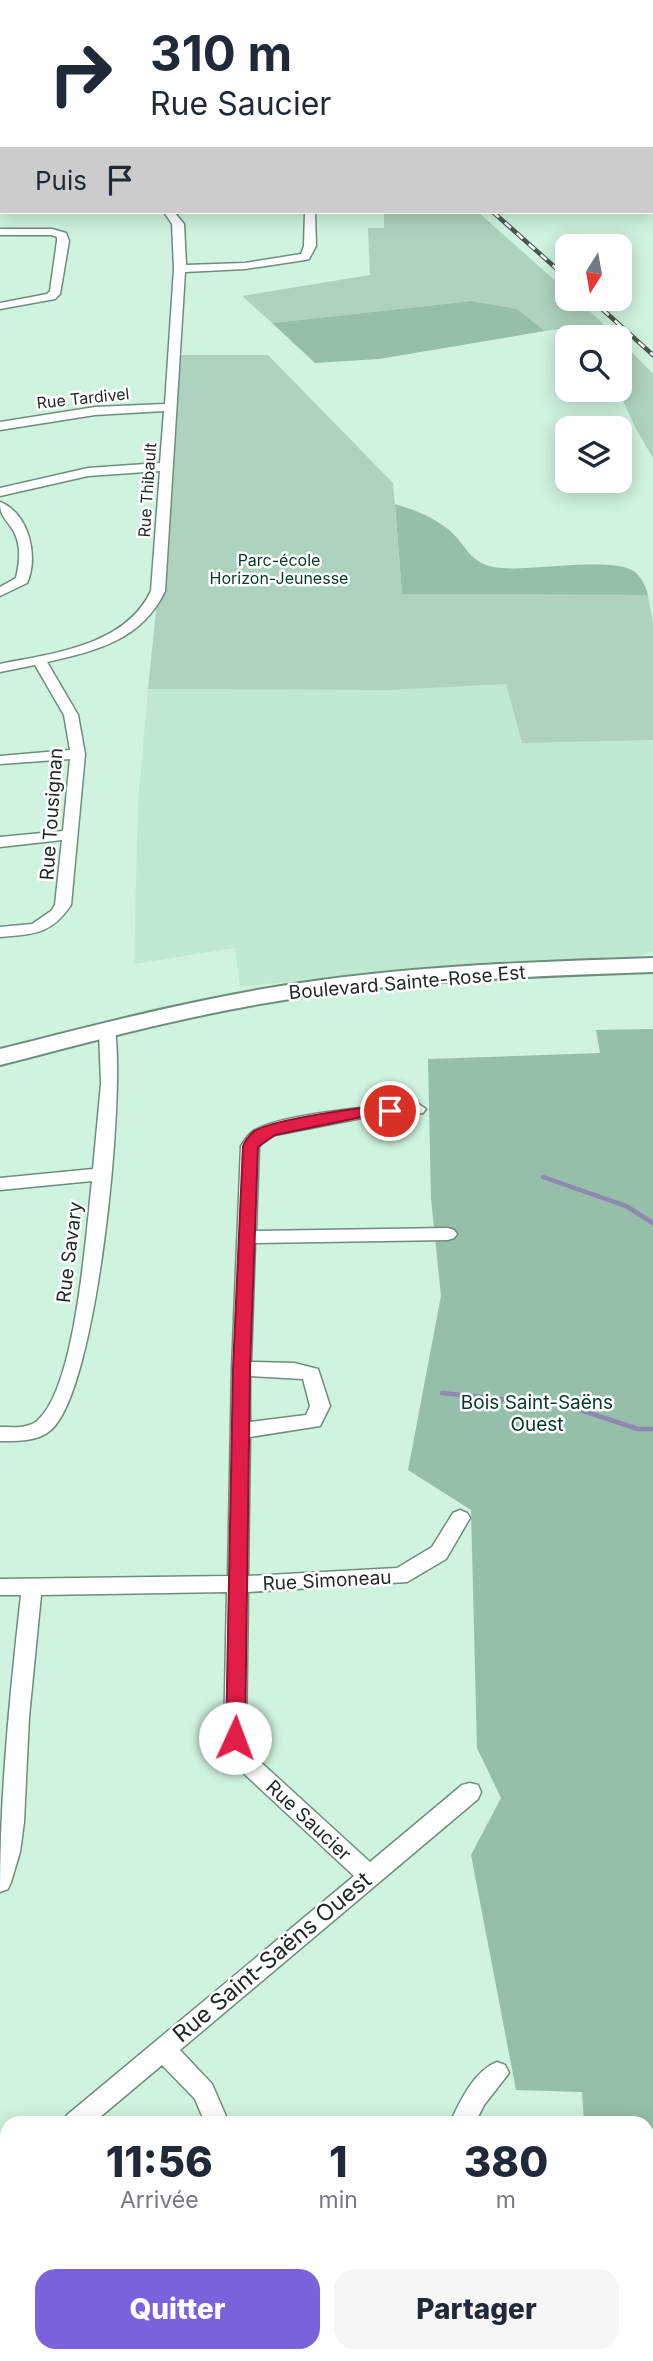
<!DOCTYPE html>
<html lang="fr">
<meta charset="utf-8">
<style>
body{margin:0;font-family:Inter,sans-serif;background:#f6f6f7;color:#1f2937;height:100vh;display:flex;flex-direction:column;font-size:26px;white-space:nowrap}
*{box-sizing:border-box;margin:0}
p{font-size:23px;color:#747a83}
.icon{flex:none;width:38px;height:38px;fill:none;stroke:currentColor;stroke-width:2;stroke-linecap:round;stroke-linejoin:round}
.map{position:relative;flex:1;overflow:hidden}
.panel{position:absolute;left:0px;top:2116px;width:654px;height:247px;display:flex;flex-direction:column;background:#fff;border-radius:21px 21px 0 0;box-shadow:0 4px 18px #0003}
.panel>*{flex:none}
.guide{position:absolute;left:0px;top:0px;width:654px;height:214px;box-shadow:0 4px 18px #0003;background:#fff;color:#1f2937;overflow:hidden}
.needle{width:46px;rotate:191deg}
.fabs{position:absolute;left:555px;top:234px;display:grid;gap:14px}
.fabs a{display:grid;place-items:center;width:77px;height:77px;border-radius:14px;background:#fff;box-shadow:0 4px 18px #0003;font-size:35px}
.pin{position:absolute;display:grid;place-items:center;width:60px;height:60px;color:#fff;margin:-30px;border:4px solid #fff;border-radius:50%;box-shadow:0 2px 7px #0007}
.me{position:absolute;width:77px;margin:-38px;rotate:2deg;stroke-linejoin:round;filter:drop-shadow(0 0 5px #0008)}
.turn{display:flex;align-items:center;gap:24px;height:147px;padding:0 35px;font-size:32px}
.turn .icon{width:91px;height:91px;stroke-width:2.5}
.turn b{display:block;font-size:49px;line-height:60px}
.then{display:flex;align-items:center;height:66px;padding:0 35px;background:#0003;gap:14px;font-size:26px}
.eta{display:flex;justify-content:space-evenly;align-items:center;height:119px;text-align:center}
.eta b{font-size:42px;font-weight:800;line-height:49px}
.action{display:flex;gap:14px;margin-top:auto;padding:14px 35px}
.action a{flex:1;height:80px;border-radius:21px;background:#7b62dd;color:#fff;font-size:28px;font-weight:800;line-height:80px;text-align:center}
.action a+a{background:#f6f6f7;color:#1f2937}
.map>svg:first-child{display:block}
.built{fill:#bfead1}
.green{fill:#add2bd}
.forest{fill:#95bfa8}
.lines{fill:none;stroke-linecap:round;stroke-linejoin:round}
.stream{stroke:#8d89af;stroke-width:4.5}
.street-casing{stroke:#6d8e7c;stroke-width:3}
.secondary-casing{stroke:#6d8e7c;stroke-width:4}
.street{fill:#fff;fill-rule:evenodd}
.secondary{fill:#fff;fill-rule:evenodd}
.rail-casing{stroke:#47594f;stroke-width:4.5}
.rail{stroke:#fff;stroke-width:2.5;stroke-dasharray:8;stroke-linecap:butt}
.route{fill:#e11d48;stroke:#92132f;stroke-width:2}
.labels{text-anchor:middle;stroke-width:5;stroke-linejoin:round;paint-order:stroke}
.far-street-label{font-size:16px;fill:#1c2922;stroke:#fff}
.far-park-label{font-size:16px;fill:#003a23;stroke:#fff}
.street-label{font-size:19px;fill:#1c2922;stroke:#fff}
.park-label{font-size:19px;fill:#003a23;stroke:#fff}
.near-street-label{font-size:23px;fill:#1c2922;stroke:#fff}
</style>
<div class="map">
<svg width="653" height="2361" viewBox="0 0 653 2361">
<rect width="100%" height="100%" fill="#cff3de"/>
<!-- built -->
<path class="built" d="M506,684L522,743L653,740V951L639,957L433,966L240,987L235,948L134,964L138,803L148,689L392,690Z"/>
<!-- green -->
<path class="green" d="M384,212H478L567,291V299H577L618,338H584L576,326L545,331L516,309L471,301L272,323L242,296L370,275L368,228H384Z
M620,340L653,374V458L636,429L618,390Z
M174,355H268L393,483L402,594L648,595L653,624V740L522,743L506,684L392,690L148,689L158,591Z"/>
<!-- forest -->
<path class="forest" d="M471,301L517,309L545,331L379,359L315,363L272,323Z
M395,504C415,510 431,516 448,529C469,547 469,566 502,568C531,571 615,556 635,572C642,578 646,587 648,595L402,594Z
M653,1029V2361H578L594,2356H648V2123H584L582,2092L516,2090L471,1855L501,1798L477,1748L471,1510L408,1470L441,1296L431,1199L428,1059L600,1053L596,1030Z"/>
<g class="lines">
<!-- stream -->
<path class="stream" d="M543,1177L626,1206L653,1223
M442,1393L568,1406L638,1429H653"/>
<defs>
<path id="street" d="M1,0H11L12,2H2Z
M134,0H144L146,2H135Z
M0,64H2V70H0Z
M0,179H2V185H0Z
M164,212H174L184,224L186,265L245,263L301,254L304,246L305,212H315L316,246L309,259L305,260L245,269L185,272L165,591C142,640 96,651 47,662L78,715L85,754L71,905C51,935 33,934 0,937V927L32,924L51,911L55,905L62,840L0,847V837L63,831L70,759L0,764V756L70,750L64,715L35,665L0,672V664C54,653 125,646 151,591L160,471L88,476L0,496V488L88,468L160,463L164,411L95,415L0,430V422L95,407L165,404L174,269L172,224Z
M0,229H52L66,233L69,241L60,294L55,299L0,309V303L47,294L50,291L57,241V237L51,235H0Z
M0,502C29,513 39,557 27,583L0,596V587L16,578C20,560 22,543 11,527C4,517 0,515 0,502Z
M107,1026L115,1031C125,1096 98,1389 51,1430C37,1442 17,1441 0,1441V1427C12,1427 27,1429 37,1421C76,1388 86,1233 92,1181L0,1190V1178L93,1169L101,1084L99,1031Z
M417,1103L426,1109L423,1113L362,1118L275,1135L264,1140L259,1147L256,1231L448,1228L454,1230L457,1234L454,1238L448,1240L255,1243L251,1362L294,1363L318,1369L330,1406L320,1426L250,1437L248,1576L397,1568L432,1547L453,1513L460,1510L467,1513L470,1518L446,1559L407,1582L248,1592L246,1738L254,1756L370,1862L462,1785L470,1783L478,1785L481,1792L478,1799L180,2050L212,2084L229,2123H205L195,2099L162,2065L93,2123H63L67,2115L354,1876L238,1768L224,1738L227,1592L41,1595L29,1717L24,1822L20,1852L11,1882L8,1889L0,1892C0,1793 10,1694 21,1595H0V1579L228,1576L232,1369L241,1146C244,1142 247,1136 251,1133C272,1114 386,1105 417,1103ZM250,1376L303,1379L310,1406L306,1415L250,1422Z
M497,2062L505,2065L509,2073L484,2105L475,2123H450C460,2101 474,2071 497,2062Z
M7,2167V2194L0,2197V2170Z
M202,2356H228V2361H202Z
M451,2356H477L476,2361H450Z"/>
<path id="secondary" d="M653,958V972C530,976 406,981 284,1000C188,1015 94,1041 0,1065V1049C93,1026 186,1001 281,986C404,966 529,962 653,958Z"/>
</defs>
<!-- street casing -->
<use href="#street" class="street-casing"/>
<!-- secondary casing -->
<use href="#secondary" class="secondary-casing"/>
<!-- street -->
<use href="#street" class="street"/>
<!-- secondary -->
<use href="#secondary" class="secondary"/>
<defs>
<path id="rail" d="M262,0L264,2
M493,212L567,278
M591,299L653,355"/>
</defs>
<!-- rail casing -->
<use href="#rail" class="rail-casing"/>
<!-- rail -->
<use href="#rail" class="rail"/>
</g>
<!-- route -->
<path class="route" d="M390,1105L395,1107L397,1111L395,1114L362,1117L275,1135L258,1147L250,1369L245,1738L242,1743L235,1746L228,1743L226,1738L233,1369L243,1146C245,1141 249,1136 253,1132C271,1119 364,1107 390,1105Z"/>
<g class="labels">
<!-- far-street labels -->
<g class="far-street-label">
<text transform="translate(83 398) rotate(-6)" y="6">Rue Tardivel</text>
<text transform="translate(147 490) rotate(-86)" y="6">Rue Thibault</text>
</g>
<!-- far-park labels -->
<g class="far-park-label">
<text x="279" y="566">Parc-école<tspan x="279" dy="18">Horizon-Jeunesse</tspan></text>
</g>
<!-- street labels -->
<g class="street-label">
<text transform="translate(51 814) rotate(-86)" y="7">Rue Tousignan</text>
<text transform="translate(407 982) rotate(-5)" y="7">Boulevard Sainte-Rose Est</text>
<text transform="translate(69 1252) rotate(-83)" y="7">Rue Savary</text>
<text transform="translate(327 1580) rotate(-3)" y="7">Rue Simoneau</text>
<text transform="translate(309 1820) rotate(43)" y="7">Rue Saucier</text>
</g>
<!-- park labels -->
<g class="park-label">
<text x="537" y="1409">Bois Saint-Saëns<tspan x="537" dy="22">Ouest</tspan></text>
</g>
<!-- near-street labels -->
<g class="near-street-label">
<text transform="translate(272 1957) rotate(-40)" y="8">Rue Saint-Saëns Ouest</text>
</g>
</g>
</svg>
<div class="fabs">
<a><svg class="needle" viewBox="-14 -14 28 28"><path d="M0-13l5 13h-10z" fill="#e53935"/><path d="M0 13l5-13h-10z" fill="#747a83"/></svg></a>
<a><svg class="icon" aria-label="search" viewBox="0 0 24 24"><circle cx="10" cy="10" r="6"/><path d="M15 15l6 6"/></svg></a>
<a><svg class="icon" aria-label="layers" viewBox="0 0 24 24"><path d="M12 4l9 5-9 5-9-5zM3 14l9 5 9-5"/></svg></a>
</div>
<div class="pin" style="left:390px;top:1111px;background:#d93025"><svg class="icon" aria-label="arrive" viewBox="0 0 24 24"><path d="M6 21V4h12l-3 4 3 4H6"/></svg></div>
<svg class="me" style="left:235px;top:1738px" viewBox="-20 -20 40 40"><circle r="19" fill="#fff"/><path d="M0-13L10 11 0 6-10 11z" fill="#e11d48"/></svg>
<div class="guide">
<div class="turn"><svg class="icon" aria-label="right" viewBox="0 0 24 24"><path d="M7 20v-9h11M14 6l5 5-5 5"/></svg><div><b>310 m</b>Rue Saucier</div></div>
<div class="then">Puis<svg class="icon" aria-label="arrive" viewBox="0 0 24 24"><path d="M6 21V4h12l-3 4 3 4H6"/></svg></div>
</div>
<section class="panel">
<div class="eta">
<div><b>11:56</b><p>Arrivée</p></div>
<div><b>1</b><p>min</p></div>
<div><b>380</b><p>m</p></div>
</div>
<div class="action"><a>Quitter</a><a>Partager</a></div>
</section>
</div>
